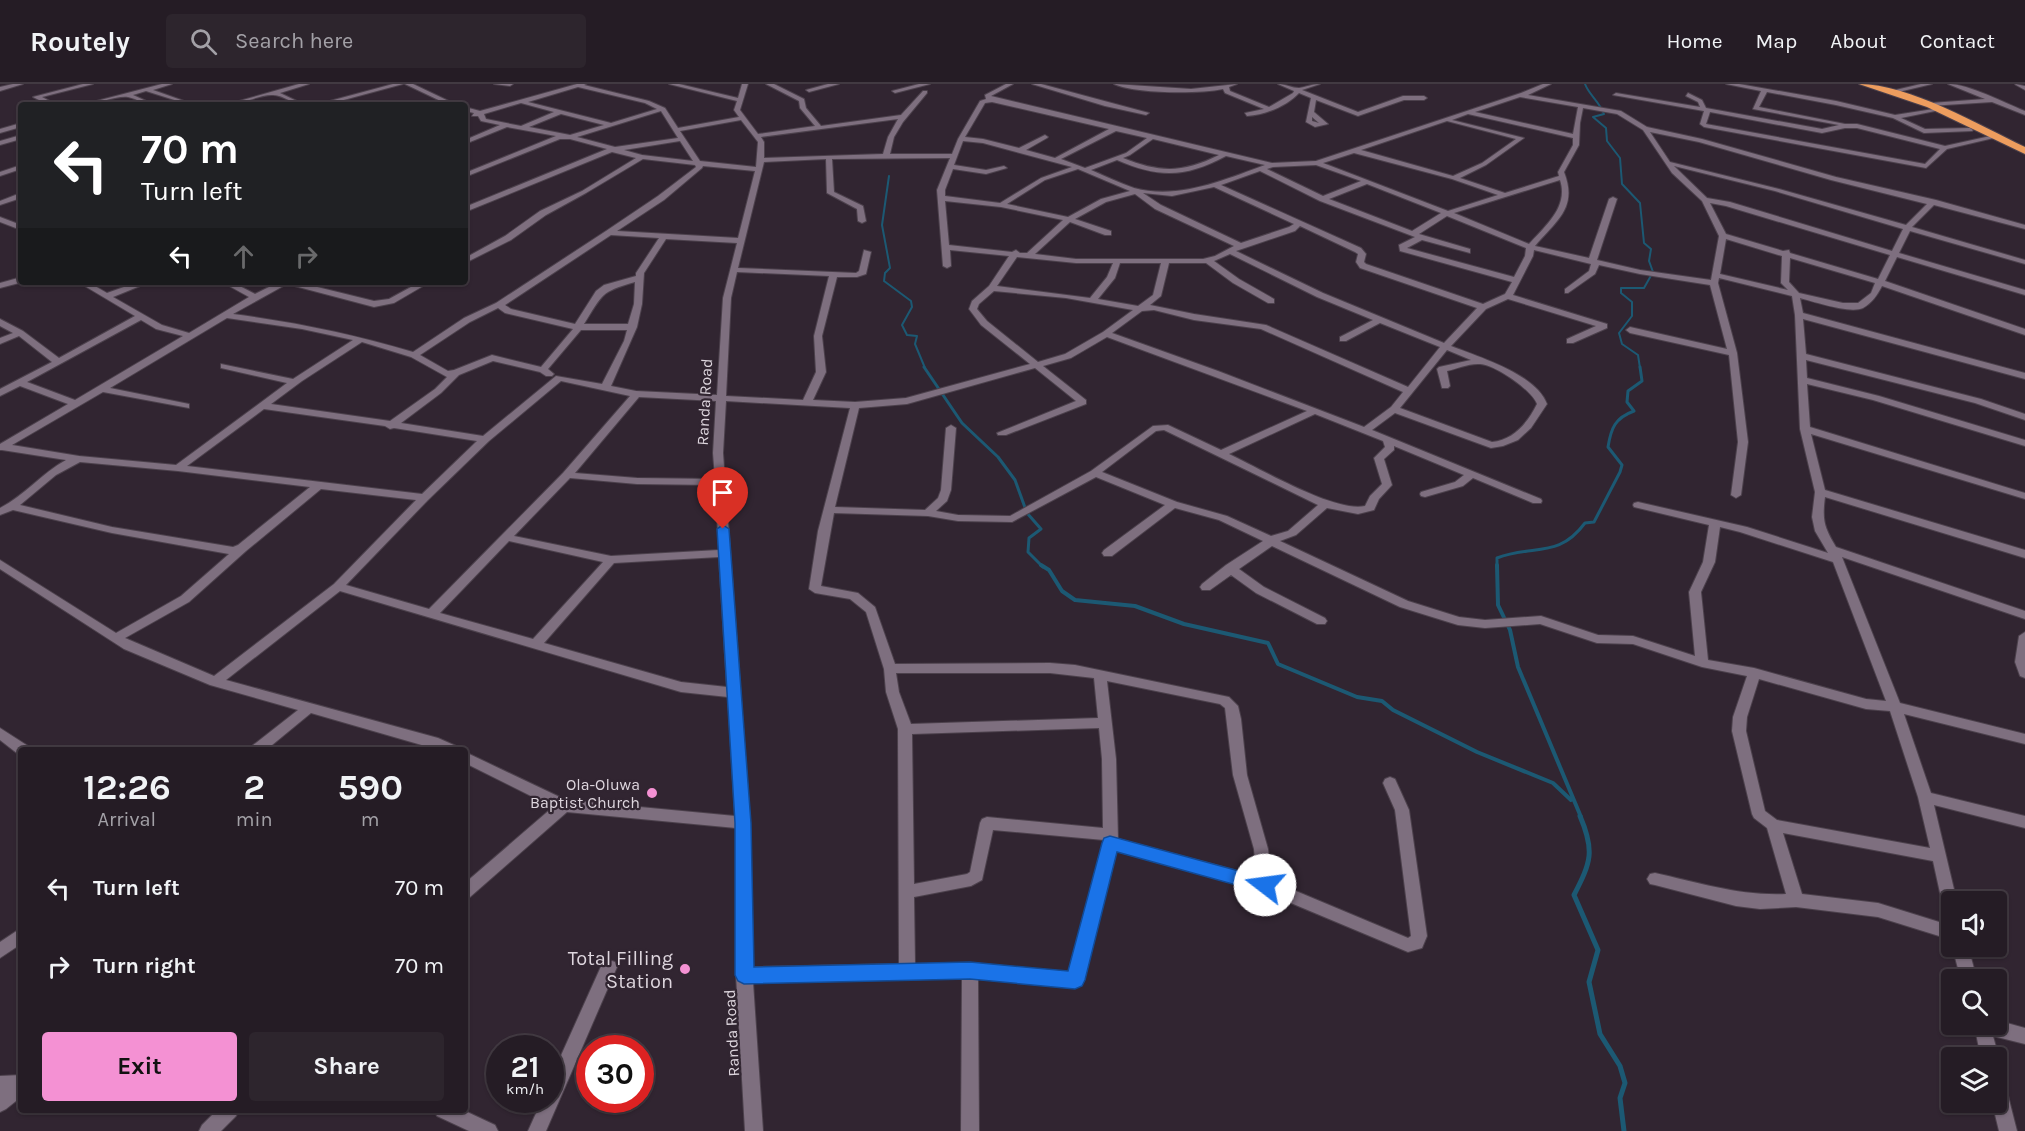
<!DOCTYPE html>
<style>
body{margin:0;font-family:Karla,sans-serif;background:#2d252d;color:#f1f3f6;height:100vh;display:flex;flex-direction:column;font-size:22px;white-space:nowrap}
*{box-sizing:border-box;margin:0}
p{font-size:20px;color:#a3a1a7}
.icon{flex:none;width:33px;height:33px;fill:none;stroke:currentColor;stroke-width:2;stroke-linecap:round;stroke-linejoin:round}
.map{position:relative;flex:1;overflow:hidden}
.sheet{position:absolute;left:18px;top:663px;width:450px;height:366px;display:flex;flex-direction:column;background:#251c25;border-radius:6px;box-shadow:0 2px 4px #0004,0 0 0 2px #423a42}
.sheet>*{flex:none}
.guide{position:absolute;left:18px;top:18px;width:450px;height:183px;border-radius:6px;box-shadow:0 2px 4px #0004,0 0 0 2px #423a42;background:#202124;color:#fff;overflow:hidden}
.tools{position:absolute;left:1941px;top:807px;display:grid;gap:12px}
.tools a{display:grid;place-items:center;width:66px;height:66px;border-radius:6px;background:#251c25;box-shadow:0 2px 4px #0004,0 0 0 2px #423a42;font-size:30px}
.speed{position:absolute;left:486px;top:951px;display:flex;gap:12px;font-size:30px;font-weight:700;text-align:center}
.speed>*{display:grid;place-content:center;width:78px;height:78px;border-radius:50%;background:#251c25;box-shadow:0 2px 4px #0004,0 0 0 2px #423a42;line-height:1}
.speed small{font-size:15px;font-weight:400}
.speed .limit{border:9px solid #d22;background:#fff;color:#111}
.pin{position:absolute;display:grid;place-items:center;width:51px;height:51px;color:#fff;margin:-62px -26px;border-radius:50% 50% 50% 0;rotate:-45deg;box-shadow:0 0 6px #0007}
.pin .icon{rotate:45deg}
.me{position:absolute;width:66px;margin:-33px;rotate:285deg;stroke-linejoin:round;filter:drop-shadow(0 0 4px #0008)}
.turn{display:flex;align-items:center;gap:21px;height:126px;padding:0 24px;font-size:27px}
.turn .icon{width:78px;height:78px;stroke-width:2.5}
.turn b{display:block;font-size:42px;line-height:51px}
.lanes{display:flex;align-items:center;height:57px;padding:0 24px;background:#0003;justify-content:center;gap:30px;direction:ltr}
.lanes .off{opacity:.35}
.eta{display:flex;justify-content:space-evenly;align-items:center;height:102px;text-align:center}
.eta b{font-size:36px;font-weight:700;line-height:42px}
.button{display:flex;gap:12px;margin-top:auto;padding:12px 24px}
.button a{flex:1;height:69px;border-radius:6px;background:#f491d3;color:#111;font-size:24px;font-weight:700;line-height:69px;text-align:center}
.button a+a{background:#2d252d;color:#f1f3f6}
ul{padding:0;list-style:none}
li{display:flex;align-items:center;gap:18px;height:78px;padding:0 24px}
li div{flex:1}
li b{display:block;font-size:22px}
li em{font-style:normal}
header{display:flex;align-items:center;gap:36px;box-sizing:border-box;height:84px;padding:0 30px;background:#251c25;border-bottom:2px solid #423a42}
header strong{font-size:28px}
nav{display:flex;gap:33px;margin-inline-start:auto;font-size:21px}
.search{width:420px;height:54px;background:#2d252d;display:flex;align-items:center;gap:15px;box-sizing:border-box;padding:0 21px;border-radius:6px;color:#a3a1a7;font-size:22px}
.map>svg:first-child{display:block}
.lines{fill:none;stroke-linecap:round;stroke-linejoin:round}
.stream-far3{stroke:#1c5973;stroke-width:2}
.stream-far2{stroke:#1c5973;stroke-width:3}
.stream-far1{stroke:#1c5973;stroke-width:4}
.stream{stroke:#1c5973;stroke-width:5}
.street-casing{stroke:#4c414c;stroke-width:2}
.highway-casing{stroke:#4c414c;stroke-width:2}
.street{fill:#7e6f7f;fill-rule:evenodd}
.highway{fill:#ed9d5e;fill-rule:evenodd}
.route{fill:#1a73e8;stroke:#114b97;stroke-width:1.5}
.poi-dot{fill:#f491d3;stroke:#312531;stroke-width:2}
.labels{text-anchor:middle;stroke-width:4.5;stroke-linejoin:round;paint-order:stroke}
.street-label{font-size:16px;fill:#ded6de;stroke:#312531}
.poi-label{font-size:16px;fill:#ded6de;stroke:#312531;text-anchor:end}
.near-poi-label{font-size:20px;fill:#ded6de;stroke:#312531;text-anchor:end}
</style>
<header>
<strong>Routely</strong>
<div class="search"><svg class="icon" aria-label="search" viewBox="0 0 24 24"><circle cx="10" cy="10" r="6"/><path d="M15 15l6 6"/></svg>Search here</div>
<nav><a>Home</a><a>Map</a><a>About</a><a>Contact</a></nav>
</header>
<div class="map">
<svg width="2025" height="1047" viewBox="0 0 2025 1047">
<rect width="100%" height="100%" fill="#312531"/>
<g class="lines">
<!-- stream-far3 -->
<path class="stream-far3" d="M1585,0C1589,11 1599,17 1604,30L1593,33L1606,44L1607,57L1620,74L1622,100L1640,119L1644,159L1651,165L1649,177L1653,188L1644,204H1621V209L1632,218V232L1619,249L1622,260L1638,271L1640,284
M889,92L882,141L890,184L885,189L884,197L911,217L912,223L902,241L907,251L917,252L915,260L925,284"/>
<!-- stream-far2 -->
<path class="stream-far2" d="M924,283L962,339L998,373L1015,396L1027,429L1041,445L1029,454L1028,468L1043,483
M1497,483V474C1535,460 1558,475 1585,439L1594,438L1620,388L1622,381L1608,363C1611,344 1615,334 1634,327L1627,318L1628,307L1642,297L1640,283"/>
<!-- stream-far1 -->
<path class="stream-far1" d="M1041,481L1049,486L1062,507L1075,516L1135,522L1184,540L1268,559L1278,580L1357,613L1382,617L1393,626L1477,668L1553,699L1571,716
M1497,481L1498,521L1510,546L1518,583L1581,733"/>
<!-- stream -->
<path class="stream" d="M1580,732C1595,767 1591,778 1574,811L1598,866L1589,898L1600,950L1620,982L1625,999L1620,1014L1624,1047"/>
<defs>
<path id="street" d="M13,0H23L0,7V3Z
M83,0H93L42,13L57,21H49L33,13Z
M162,0H172L153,6L184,17V19L146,7L133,11L155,21C144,21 138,15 128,13C118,11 94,21 81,21Z
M299,0H309L280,9L305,21C293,21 284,11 273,11C260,10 242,21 225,21Z
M393,0H403L325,21H315Z
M405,0H413L457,21H449Z
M494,0H513L510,2Z
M577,0H586L584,1L649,17L665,24L678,44L739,33L734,26L737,17L669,0H679L738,14L742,0H748L740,26L758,50L815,42L800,24L799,17L766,0H774L804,15L806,24L821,42L901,31L923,7H927V9L903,38L894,53L890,70H952L958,55L980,17L986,15L985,11L1006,0H1013L991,12L1272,79L1316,77L1521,9L1543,0H1551L1528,11L1621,27L1647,43L1702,55L1836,93L1936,116L2025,141V145L1934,121L1912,143L2025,176V180L1910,147L1899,169L2025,206V211L1897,173L1885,197L2025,245V251L1882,202C1878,210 1872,219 1863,224C1850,230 1815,218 1800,214L1803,229L2025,289V295L1803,235L1806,270L1981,315L2025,330V336L1975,319L1806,276L1807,294L1879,312L2025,356V362L1873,316L1807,300L1810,343L2025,409V415L1811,350L1825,406L2025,466V474L1825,413C1822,436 1824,443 1836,463L2025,527V535L1842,473L1900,619L2025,650V660L1904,630L1931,709L2025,732V744L1934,721L1957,818H1952V834L1946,832L1944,827L1933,777L1783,749L1802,810L1878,819L1952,842V856L1878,833L1796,823L1760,825L1736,822L1655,801L1650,800L1647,795L1650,790L1655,789C1700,799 1740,812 1786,810L1767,744L1754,734L1752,730L1732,647L1733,633L1747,592L1702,583L1633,560L1597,559L1540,540L1485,544L1458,541L1400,523L1272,462L1239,485L1264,503L1325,534L1327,537L1325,540H1317L1256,509L1231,491L1210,506H1202L1200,503L1202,500L1226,481L1263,457L1219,436L1175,424L1112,472H1104L1102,469L1104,466L1165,421L1096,393L1012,438L958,437L928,432L834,429L821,502L858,509L875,523L895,580L1050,579L1075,581L1229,613L1238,622L1241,635L1247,691L1268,765L1272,797L1408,854L1411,852L1395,726L1383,699L1385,695L1390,693L1395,695L1409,726L1427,852L1422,864L1408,868L1262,807L1116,767L1081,901L1075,904L978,894L979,1047H961L962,894L753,898L763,1047H745L736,891V744L567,728L470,813L465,815V799L553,723L465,679V668L566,716L735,732L728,613L681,608L340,507L226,596L438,654L456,662L458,666H439L311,629L266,666H250L252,662L298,626L210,601L124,565L0,485V476L116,549L181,512L229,470L112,449L13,426L0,431V424C24,412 42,389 66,376L2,366H0V360L68,320L20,302L0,312V305L52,278L19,252L0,260V254L13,249L0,242V235L23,247L59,274L135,232L78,198H88L107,209L138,198H150L113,213L162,241L189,249L249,213L222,198H232L255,210L279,198H297L374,217L389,215L420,198H430L394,219L374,223L287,200L233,230C295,238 353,250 413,268L464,234L496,219L606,147L658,112L696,83L695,81L643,75L586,109L546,131L511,156L465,179V174L505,152L540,127L582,107L636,74L612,68L465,128V123L607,65L570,55H560L465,93V89L556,52L507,43L465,60V56L500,41L481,37L478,32H472L474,29L465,27V23L480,27ZM578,3L645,19L657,25L611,39L528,18ZM1520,13L1578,23L1573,50L1475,28ZM992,18L1109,45L1055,74L1026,66L1047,54L1048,53L1045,51L1019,64L983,55L965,53L985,19ZM521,19L554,28L521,42L486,35L484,30ZM1583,24L1617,30L1643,46L1672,89L1702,117L1719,152L1711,196L1640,186L1597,176L1617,115L1613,113L1609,115L1589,174L1535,162C1557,136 1578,124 1564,88L1579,61L1580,39ZM661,27L678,54L615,63L577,53ZM561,30L604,41L570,51L529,43ZM1468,30L1573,54V61L1558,88L1559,92L1505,109L1460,94L1486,81L1524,54L1452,36ZM898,35L888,53L883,70L764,74V58L761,53ZM741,36L758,58L756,83L700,77L680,47ZM1447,37L1516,55L1482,79L1453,92L1361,66ZM1116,47L1147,54L1126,69L1085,84L1061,75ZM1650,48L1699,58L1831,96L1927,120L1906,141L1779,105L1670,78ZM1153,55L1219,71C1183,89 1160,89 1123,74L1130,71ZM680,57L693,77L642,71L624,66ZM963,57L983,59L1072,83L1041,94L1000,119L945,112V106L953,85L986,90L1007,84L1004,82L986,86L954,81ZM1354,69L1452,95L1498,111L1448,127L1323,79ZM1226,72L1265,81C1224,96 1178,116 1134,104C1120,99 1105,92 1091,86L1117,76C1159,94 1185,94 1226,72ZM950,74L937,106L943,182L947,184L951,182L950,166L1009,172L989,202L972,217L969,225L981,241L1030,280L906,314L855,318L813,316L826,288L822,252L837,193H857L866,190L871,168L864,166L859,187L856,189L738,184L764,78L826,75L827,109L857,125L858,137L862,139L866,137L863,122L834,108L832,75ZM1316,81L1361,97L1323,112L1267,85L1273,83ZM703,82L755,87L738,154L617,147L664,116L702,84ZM1674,82L1775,107L1903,145L1892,167L1730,118L1707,114ZM1078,85L1130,107L1101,115L1068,133L1007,120L1045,96ZM1260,87L1320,117L1415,153L1399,161L1400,167L1512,198L1505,210L1483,220L1366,180L1364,178L1366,170L1361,164L1221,101ZM1560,96C1569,123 1545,142 1529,160L1454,129ZM1367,100L1441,129L1412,147L1329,115ZM1214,103L1294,140L1289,143L1241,159L1161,121L1143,109L1172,112ZM1135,110L1155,125L1234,162L1215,172L1203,175H1076L1035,170L1070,138L1105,151H1111V147L1075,135L1106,118ZM945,117L1001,123L1063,136L1027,169H1020L1016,166L1012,168L949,161ZM1710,119L1726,122L1890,171L1878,195L1790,169L1789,166L1783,167L1726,150ZM1447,132L1526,164L1525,172L1514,193L1407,164L1422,156L1470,169V165L1419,150ZM1300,142L1355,168L1358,170L1356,178L1360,184L1477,224L1444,259L1323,209L1236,167L1295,147ZM611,151L659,154L636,189V192L604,201L596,207L575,240L511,225L505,221ZM666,155L737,159L723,214L717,311L636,307L611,302L637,243L642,220L644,189ZM1726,155L1782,172L1781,199L1788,206L1720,190ZM1534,166L1591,180L1589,187L1565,205V209H1568L1595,190L1599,181L1640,190L1710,201L1727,265L1630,243L1626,246L1630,249L1729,271L1738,358L1731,411L1736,414L1741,411L1748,358L1737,269L1718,199L1719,194L1792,212L1795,231L1800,345L1815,408L1812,433L1815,447L1828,469L1747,443L1638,418L1634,419L1633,421L1634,423L1709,441L1703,478L1689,508L1695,572L1633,552L1598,551L1541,532L1485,536L1459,533L1408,517L1280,457L1296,451L1327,424L1358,430L1374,426L1379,415L1392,401L1384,375L1394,366V362L1464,391L1455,398L1421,408L1420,410L1421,412L1425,413L1463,402L1473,394L1533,419H1541L1542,417L1541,415L1372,346L1395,329L1491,364L1503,362L1518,356L1531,344L1547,320C1536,290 1479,273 1451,262L1486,225L1508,215L1596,242L1567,255V259H1573L1607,244V240L1513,211L1533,172ZM1230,170L1317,213L1373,236L1340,253V257H1346L1380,239L1440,263L1408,303L1266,241L1194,230L1150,221L1161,212L1169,179H1206L1233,199L1268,219H1274V215L1239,195L1214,177ZM1017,173L1076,179H1113L1107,193L1090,214L997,202ZM1790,174L1875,199L1871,209L1858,219H1843L1799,209L1789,198ZM1120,179H1161L1153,211L1138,222L1098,215L1115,194ZM737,188L829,192L814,252L816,288L803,316L726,312L731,214ZM635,198L634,220L628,240H584C603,210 600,208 635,198ZM994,207L1066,214L1133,226L1103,248L1065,270L1038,278L987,237L977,225L979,220ZM498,224L505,229L573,245L541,283L492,271L454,286L448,287L420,271L470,238ZM1154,226L1194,236L1261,245L1403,308L1391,323L1364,343L1218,287L1112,249L1142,227ZM227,234L302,245L353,256L293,295L221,280V284L287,299L176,381L79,372L12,361L103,308L189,324V320L110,304ZM141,236L156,245L183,252L75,316L27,298ZM581,246H627L624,257L602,300L556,292L483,352L401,339L441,309L459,291L493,277L540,288L546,292H552L554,290L548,285ZM1107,253L1307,327L1221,366L1168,341L1153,342L1091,387L1010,432L958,431L936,427L947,417L951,406L956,344L951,341L946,344L941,406L938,414L925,426L835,423L859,324L907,320L1035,284L1076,317L997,349L998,351H1006L1086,320V316L1043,282L1071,274ZM362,258L411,273L447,293L435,305L390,337L271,320L302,297ZM1447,266L1471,276L1439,283L1437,285L1442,304H1448L1450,302L1447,287C1456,285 1470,279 1480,280C1495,281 1532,306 1537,320C1528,338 1514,356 1492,358L1400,324ZM561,297L630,312L563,389L429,525L346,501L428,416L489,357ZM639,313L716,317L713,369L715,395L637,394L575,389ZM726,317L850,324L818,447L809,505L815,509L850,515L866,528L884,585L886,608L898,645L899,880L752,883L750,739L723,369ZM264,325L385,342L390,345L394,344L477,357L422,410L187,382ZM1315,330L1383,357L1385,363L1374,374L1382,400L1370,412L1365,422C1335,429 1259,384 1229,370ZM1164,346L1318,421L1288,447L1271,452L1227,432L1177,418L1102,388L1156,347ZM80,378L178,387L310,403L238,461L233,463L112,443L20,421L56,391ZM570,394L637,400L715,401L719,466L611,472L514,452ZM321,405L416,416L334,500L214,592L125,554L189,518L246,467ZM1720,443L1740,448L1833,478L1886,617L1866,615L1754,584L1708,576L1701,508L1715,478ZM509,457L603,478L533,555L440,529ZM719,473L727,603L681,598L544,559L614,479ZM896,589H1050L1094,594L1098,634L911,640L899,608ZM1759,595L1866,625L1890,627L1918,713L1930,764L1777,736L1765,727L1746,647L1747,633ZM1107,597L1220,620L1225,624L1233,691L1254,765L1256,792L1118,755L1116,675ZM1099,644L1102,675L1103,744L987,733L982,735L980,739L970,788L967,790L914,800L912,650ZM993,746L1104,756L1069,888L970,879L915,880L914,813L971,802L982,796Z
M828,0H839L809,8L806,6Z
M919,0H930L895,9L892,7Z
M1032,0H1041L1149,29L1146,31L1105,22Z
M1114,0L1191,5L1237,0L1229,3L1230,7L1269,23L1293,9L1294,7L1278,0C1285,0 1292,4 1299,4C1306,3 1312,0 1320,0L1302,6L1358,28L1403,12H1424L1427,14L1424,16H1404L1358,32L1316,16L1314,28L1328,40L1315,43L1306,38L1311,14L1299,9C1287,22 1265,31 1247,32L1245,29L1264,25L1225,9L1223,5C1199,10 1136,10 1114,0ZM1312,33L1319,39L1312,37Z
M1726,0H1739L1836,17L1895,31L1940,24V26L1901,34L1925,45L1970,44L1973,46L1972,47L1924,49L1893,34L1836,21L1767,8L1759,23L1845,40H1857L1945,62L1995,51L1998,53L1947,65L1926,84L1704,43L1700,40L1704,27L1613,11L1616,9L1700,23L1698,18L1686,12L1688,9L1702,16L1706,24L1822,45L1839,41L1753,25L1761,7ZM1710,28L1822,49L1845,44H1857L1940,65L1925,80L1706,40Z
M1921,0H1932L1890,10L1887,8Z
M1948,0C1969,0 2005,19 2025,27V31L1992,18L1929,22L1931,19L1985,15Z
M2015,0L2025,2V6L2016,1Z
M21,39V43L0,49V45Z
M21,51V55L0,61V57Z
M21,81V85L0,92V88Z
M18,110H21V114L0,121V117Z
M0,133L21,141V146L0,138Z
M18,194H21V198H23L0,204V199Z
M2025,548V594L2020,592L2015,578L2019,552Z
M0,644L28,662L30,666H21V671L18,670L0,656Z
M21,844V860L0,874V858Z
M1952,862H1968L1977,896H1961Z
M609,876L615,878L617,883L546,1047H528L542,1016H550V996L603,878Z
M1996,936L2025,944V960L1993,952L1999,974L1996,979V974H1981L1974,940H1996Z
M21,991V1013L6,1025L0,1028V992Z
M1996,992L2002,994L2005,1000L2017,1047H1999L1992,1018H1996Z
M217,1026H239L236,1032L221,1047H199L202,1041Z
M434,1026H463L495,1041L498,1047H469L437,1032Z"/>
<path id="highway" d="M1859,0C1909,0 1979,41 2025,63V70L1927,23Z"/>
</defs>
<!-- street casing -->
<use href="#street" class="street-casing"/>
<!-- highway casing -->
<use href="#highway" class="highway-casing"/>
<!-- street -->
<use href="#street" class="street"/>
<!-- highway -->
<use href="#highway" class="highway"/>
</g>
<!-- route -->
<path class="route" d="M723,441L729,445L751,739L754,883L970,878L1068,887L1102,759L1104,754L1110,752L1265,794L1271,796L1274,801L1271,807L1265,809L1117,768L1085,896L1082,902L1075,905L970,895L744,900L738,897L735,891V739L717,445Z"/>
<!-- markers -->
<g class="poi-dot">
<circle cx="652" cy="709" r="6"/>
<circle cx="685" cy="885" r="6"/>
</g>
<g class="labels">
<!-- street labels -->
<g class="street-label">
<text transform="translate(704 318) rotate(-87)" y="6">Randa Road</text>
<text transform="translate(731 949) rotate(-93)" y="6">Randa Road</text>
</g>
<!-- poi labels -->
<g class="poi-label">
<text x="640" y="706">Ola-Oluwa<tspan x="640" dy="18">Baptist Church</tspan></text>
</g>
<!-- near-poi labels -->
<g class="near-poi-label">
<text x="673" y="881">Total Filling<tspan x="673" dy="23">Station</tspan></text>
</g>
</g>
</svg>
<div class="tools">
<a><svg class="icon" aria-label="sound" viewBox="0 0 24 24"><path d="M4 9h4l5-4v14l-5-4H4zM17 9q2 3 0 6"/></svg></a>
<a><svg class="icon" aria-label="search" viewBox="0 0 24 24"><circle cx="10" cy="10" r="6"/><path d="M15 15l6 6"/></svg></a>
<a><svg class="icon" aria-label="layers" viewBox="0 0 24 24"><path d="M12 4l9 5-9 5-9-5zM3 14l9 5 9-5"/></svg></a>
</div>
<div class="speed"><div>21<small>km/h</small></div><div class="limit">30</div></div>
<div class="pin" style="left:723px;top:445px;background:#d93025"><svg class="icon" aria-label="arrive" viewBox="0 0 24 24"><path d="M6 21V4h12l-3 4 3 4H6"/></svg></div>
<svg class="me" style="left:1265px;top:801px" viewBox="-20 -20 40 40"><circle r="19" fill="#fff"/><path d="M0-13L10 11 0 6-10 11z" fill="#1a73e8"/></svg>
<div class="guide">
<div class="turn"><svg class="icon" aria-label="left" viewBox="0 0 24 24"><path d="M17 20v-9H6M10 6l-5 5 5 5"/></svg><div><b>70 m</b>Turn left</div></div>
<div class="lanes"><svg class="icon" aria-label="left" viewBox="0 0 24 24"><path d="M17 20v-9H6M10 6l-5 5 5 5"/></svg><svg class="icon off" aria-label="ahead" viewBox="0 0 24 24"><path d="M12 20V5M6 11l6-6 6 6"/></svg><svg class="icon off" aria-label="right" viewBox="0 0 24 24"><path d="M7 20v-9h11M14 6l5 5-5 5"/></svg></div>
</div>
<section class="sheet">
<div class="eta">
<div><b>12:26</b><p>Arrival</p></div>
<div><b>2</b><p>min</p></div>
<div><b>590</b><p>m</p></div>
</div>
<ul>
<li><svg class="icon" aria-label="left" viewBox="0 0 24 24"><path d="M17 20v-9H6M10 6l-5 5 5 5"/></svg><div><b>Turn left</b></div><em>70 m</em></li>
<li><svg class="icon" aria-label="right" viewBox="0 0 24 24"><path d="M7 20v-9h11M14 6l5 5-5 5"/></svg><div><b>Turn right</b></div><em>70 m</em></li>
</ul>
<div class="button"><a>Exit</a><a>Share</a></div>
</section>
</div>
